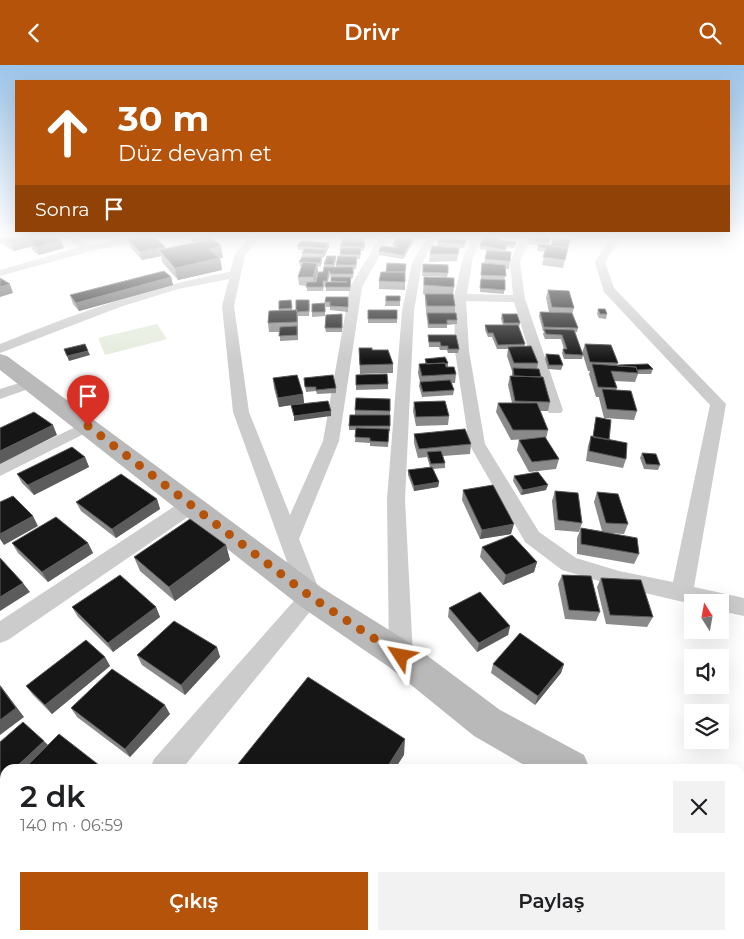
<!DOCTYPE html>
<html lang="tr">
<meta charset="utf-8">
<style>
body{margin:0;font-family:Montserrat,sans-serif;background:#f2f2f2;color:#202124;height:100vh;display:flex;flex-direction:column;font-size:19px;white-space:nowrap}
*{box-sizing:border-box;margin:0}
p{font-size:16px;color:#757577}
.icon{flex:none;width:28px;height:28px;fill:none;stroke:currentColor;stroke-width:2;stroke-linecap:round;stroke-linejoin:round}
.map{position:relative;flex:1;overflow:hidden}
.panel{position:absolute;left:0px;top:699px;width:745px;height:176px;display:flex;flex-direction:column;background:#fff;border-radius:15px 15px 0 0;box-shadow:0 5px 20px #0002}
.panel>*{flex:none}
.top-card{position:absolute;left:15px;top:15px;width:715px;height:152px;border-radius:0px;box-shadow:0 5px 20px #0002;background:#b45309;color:#fff;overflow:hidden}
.needle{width:32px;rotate:349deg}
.controls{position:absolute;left:684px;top:529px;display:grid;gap:10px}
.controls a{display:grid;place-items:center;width:45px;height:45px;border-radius:0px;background:#fff;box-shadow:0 5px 20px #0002;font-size:25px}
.pin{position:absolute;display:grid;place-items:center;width:42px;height:42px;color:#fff;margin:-51px -21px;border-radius:50% 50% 50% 0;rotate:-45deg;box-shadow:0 0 5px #0007}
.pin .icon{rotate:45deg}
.me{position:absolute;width:55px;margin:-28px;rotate:304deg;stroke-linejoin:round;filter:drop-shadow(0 0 4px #0008)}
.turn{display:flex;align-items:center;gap:18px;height:105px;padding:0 20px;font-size:22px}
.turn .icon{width:65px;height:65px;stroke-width:2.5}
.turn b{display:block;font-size:35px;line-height:42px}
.then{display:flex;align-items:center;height:48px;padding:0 20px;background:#0003;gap:10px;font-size:19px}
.round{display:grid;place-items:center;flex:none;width:52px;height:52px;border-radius:0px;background:#f2f2f2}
.head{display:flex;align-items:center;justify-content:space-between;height:85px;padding:0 20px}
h1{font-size:30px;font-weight:600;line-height:38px}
.action{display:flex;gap:10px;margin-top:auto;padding:10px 20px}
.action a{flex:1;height:58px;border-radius:0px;background:#b45309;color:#fff;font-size:20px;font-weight:600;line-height:58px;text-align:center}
.action a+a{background:#f2f2f2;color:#202124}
header{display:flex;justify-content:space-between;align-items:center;height:65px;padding:0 20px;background:#b45309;color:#fff;font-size:22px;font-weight:600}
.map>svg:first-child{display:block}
.green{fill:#e4ecdd}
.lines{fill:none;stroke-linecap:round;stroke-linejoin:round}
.street{fill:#ccc;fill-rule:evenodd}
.secondary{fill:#b9b9b9;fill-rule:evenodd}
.wall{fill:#8a8a8a;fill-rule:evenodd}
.shaded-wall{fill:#5c5c5c}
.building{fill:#161616;stroke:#5c5c5c}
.route{stroke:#b45309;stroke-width:9;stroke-dasharray:0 16.2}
</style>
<header><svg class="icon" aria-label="back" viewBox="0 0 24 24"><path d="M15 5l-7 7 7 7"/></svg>Drivr<svg class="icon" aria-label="search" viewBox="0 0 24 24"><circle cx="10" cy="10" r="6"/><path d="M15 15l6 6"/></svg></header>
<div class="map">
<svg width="744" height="874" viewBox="0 0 744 874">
<rect width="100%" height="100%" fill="#fff"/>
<!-- green -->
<path class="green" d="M157,259L167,274L105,290L98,273Z"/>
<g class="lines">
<!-- street -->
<path class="street" d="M62,172H75L91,180L130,172H152L147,175L91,186L0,211V205L80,182Z
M250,172H261L245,190L234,241L249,347L290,450L323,376L350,222L380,172H390L362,222L339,376L299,474L322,532L182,704H150L154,694L299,530L233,347L222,241L229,214L178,224L120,242L0,288V279C75,249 150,221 230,207L235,189Z
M427,172H437L422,198L414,246L405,434L413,591L409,598L401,601L393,598L389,591L387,434L402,246L412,198Z
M474,172H484L473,192L467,229L513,230L510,197L521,172H531L520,197L525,234L563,345L561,348H549L547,345L514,237L466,236L469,286L485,379L539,467L576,493L619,506L673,517L710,340L604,227L595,197L611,172H621L605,197L614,223L726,339L694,522L744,533V551L720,546V538H692V539L619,522L562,505L525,477L469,379L455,286L454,232L463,192Z
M32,314L37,315L39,318L37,321L0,334V324Z
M88,356L94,358L96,361L94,364L0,411V398Z
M191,433L198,435L200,440L198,445L8,575L0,578V556L184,435Z
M5,870H39L38,874H4Z"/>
<!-- secondary -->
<path class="secondary" d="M0,289L7,291L322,523L413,580L500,645L584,690L590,704H531L474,671L389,602L300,541L0,305Z
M740,721H744V763H740Z"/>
</g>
<!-- wall -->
<path class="wall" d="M0,172L61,176L64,183L39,190L33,186L31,181L14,186L4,180Z
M367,172L363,177H365V181L363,186H361L360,194H357L356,204H354L353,213H351L350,226H326V221H324L323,226H307V221L299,220L298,212L302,201H300L299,197L302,192V188L304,185H298L297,181L329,178V182L326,187V189L323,193H322V196L320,202L318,201V206L315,217H316L323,207L324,199L336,191V195L334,202H336V200L340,191L341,185L340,184V181L342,177V173ZM330,210L331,212V217H328Z
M393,172H412L413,177L403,194L379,190V186L393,182V179L396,174H393Z
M551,172L548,180H551L570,175L563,203L542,200L545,187L537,186L538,180L528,179L529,175Z
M127,174L166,184L223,193H220L222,205L178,215L162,197L161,191L142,195L130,182Z
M466,175L464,183H459L457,196L429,197L430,189L450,182L437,181L438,177Z
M499,175L516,177L514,183L507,182L505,187H511L509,204H505L504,229L480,227L482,198L484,199L485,194L488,185L480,184V180Z
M423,199L448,208L447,212L422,211Z
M405,209V225L379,224V216Z
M171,212L173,220L79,246L73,239L70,230Z
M424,212L454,222L453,230L455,241V248L457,255V259L447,260V263H428L425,237V229H423Z
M548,225L574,243L572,249L578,263L577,267H575L582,288L585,279L618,298L617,301L618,300L653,304L651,309H638L635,317L614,316L617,323L616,325L637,346L634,355L604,353L599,333V332H596L589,309L590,306H588L583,290L582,294H564L562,288L563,284H564L561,274H545L543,269L544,266H543L539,251L540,247H549L546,233Z
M386,231H400V241H385Z
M348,232V247L330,245V242H326L325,237Z
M291,235L292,245H296L310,239L309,251H298V275L280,276V267H269L268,258L279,245V236Z
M325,238V251L312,252V247Z
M598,244L607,249L606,254L599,253L597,249Z
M368,245H397V258H368Z
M342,249V267H326L325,263Z
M502,249L520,258L519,262L525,279L524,282L538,298L537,304L541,312L550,337L548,346H540L548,365L546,374L559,394L556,404L529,407L517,385L519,375L526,374L511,375L496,347L498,338H512L508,320L510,311H512V306L507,291L508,284H497L492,272H488L485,265V260H503L501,254Z
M428,270L459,284L458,288H448L447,285H440L439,282H429Z
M359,283L372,285L393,299V308L360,309Z
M546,289L563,300L561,305L548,304L545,294Z
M425,294L448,298V302L456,309L455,318H452L454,325L453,330L422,332L419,321L420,317L418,308L419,299H425Z
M356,310L388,319V324L356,325Z
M273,313L303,329L304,338L279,342L274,323Z
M304,313L336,323V328L317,329L316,326L306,327Z
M390,334V366H389L388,382L370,381V378L355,377L356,365H349V361L386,350H355V345Z
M414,337L449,351L448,360L416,361L413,346Z
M596,352L609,375L626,394L623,403L586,396L588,381L591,371L593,372L595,357Z
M414,369L471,379L470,389L443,391L445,398V403L433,404L439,417L438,422L414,426L408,410V405L430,402L427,392L418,393L414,378Z
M642,388L660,400L658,405L644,404L640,393Z
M85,392L89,402L34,430L22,418L17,409Z
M514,411L546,425L521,430L513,416Z
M463,425L511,469L480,474L462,435Z
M555,426L582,458L579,467L555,465L552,436Z
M597,427L628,459L624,469L611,468L639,489L634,499L577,489V473L581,463L602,466L594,437Z
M157,434L160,444L116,473L81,446L76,437Z
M12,478H88L93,488L48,517L18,488Z
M226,480L230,495L175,536L140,506L134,492Z
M482,482L537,497L534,507L503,520L480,492Z
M562,510L600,547L596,556L565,554L558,519Z
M601,513L653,552L647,562L606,559L597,522Z
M72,542H156L160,552L113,587L78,552Z
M449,543L510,561L508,570L477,587L448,552Z
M217,582L220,592L185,630L142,600L137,590Z
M105,592L110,601L52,649L33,630L26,621Z
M493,599H564L561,608L535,640L491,608Z
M71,643L170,649L130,692L77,652Z"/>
<!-- shaded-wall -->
<path class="shaded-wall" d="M0,172H22L1,173L3,178L0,179Z
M33,172H53L34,177L31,175L32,180L30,178L32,181L14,186L11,178Z
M198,172H213V174L192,177L191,173Z
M363,172H367L360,179V176Z
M413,173V177L403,194V190Z
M61,176L64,183L39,190L36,182Z
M365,177V181L363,186V182Z
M329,178V182L326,187V189L323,193V189L325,186V183Z
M221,181L223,193H220L222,205L178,215L175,203L209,184Z
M165,182L167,189L159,185L161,191L142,195L140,187Z
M336,191V195L333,204V200Z
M322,192V196L320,202V198Z
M317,198L318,206L314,221L313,212Z
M171,212L173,220L79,246L76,238Z
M10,219L13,228L0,232V222Z
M88,286L90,290L69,296L67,291Z
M303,329L304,338L279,342L278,333Z
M331,346V351L294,356V351Z
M53,360L57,370L0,399V386Z
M85,392L89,402L34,430L28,420Z
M439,417L438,422L414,426V421Z
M548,420L546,425L521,430L523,425Z
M157,434L160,444L116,473L112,464Z
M33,451L38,461L4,480L0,474V469Z
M514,459L511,469L480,474L482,465Z
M88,478L93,488L48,517L42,507Z
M226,480L230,495L175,536L169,522Z
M537,497L534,507L503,520L506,510Z
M23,518L30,527L0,546V532Z
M156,542L160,552L113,587L108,578Z
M510,561L508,570L477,587L479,578Z
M217,582L220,592L185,630L181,620Z
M105,592L110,601L52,649L45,640Z
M564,599L561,608L535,640L538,631Z
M0,620L24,652L0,670Z
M165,640L170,649L130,692L125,684Z
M405,674L404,690L395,704H386Z
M44,676L52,684L31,704H14Z
M5,712V728L2,731L0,729V716Z
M5,814V830L0,836V819Z
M295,870H303L301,874H293Z"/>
<!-- building -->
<path class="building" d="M3,172H33L11,178L1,173Z
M42,172H56L61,176L36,182L30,178L34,177L31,175Z
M137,172H155L165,182L140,187L127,174Z
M343,172H363L360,176L342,173Z
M398,172L413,173L403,190L379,186L381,181L398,183L395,182L397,179H393Z
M484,172H499L498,175L516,177L515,179H507L505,185L480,180Z
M530,172H551L549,178L529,175Z
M440,173L466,175L464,179L438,177Z
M554,173L570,175L567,185L568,183L547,180L546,183L538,182V179L551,180Z
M213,174L221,181L209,184L219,193L175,203L159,185Z
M343,175L365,177L363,182L340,181Z
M302,176L329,178L325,183L297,181Z
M547,180L568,183L565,195L543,192Z
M432,181L459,183L458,189H430Z
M305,183L326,185L323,189L302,188Z
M341,183H361L360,190L340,189Z
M487,185L511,187L510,196L485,194Z
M327,191H336L333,200L324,199Z
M338,191L357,192L356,200H336Z
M302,192H322L320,198L299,197Z
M303,197L317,198L313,212H298Z
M387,198L406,199L405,207H386Z
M482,198L505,200L506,211L481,210Z
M423,199L448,200V208L423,207Z
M324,202H353V209H331L329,206L327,216H323V222H306L307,217H316L318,207H323Z
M164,206L171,212L76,238L70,230Z
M381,207H405V217L379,216Z
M331,212H351L350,222H325L326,217H347L331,216Z
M424,212L454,213V222L424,220Z
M0,213L10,219L0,222Z
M481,214L505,215V225L480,223Z
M548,225L569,226L574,243L552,242Z
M425,229H453L455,241H427Z
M386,231H400V236H386Z
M326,232H348V242L330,241V237H325Z
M291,235L292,243L279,244V236Z
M296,235H309V246L297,247V245H296Z
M325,238V247H312V239Z
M598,244H605L607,249H600Z
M297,245V257L268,258L269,246Z
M368,245H397V254H368Z
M540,247L572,248L578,263L544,262Z
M427,248H456L457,255H447V259H429Z
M342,249V263H325L326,250Z
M502,249H517L520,258H504Z
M485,260H518L525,279L498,280L493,268H488Z
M297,261V270L279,271L280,262Z
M544,264L574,265L583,290L565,289L563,284H567L562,270L546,269Z
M428,270H456L459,284H448V281H441L440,277H429Z
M85,279L88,286L67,291L64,284Z
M585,279L611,280L618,298L590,297Z
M531,281L538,298H514L508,282Z
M359,283H372V285H388L393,299L360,300Z
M546,289L559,290L563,300H549Z
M445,292L448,298L445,299V298L427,299L425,294Z
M445,298L446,302H454L456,309L422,311L419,299Z
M592,299L636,302L638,308L611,306L617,323L598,322Z
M648,299L653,304L637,305L636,302L618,301V300Z
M513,303L539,304L541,312L514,311Z
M387,309L388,319L356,320V310Z
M297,310L303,329L278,333L273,313Z
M333,310L336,323L316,325V322H305L304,313Z
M510,311L543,312L550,337L515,336Z
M450,315L454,325L423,327L420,317Z
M602,324L631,326L637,346L607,344Z
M356,333L390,334V346L355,345Z
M328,336L331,346L294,351L291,340Z
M445,336L449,351L416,352L414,337Z
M498,338H537L548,365H513Z
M34,347L53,360L0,386V363Z
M350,350H390V361H349Z
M596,352L611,355L609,375L593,372Z
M356,363L389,364L388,377L370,376V373L355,372Z
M465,364L471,379L419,384L414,369Z
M591,371L627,378L626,394L589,386Z
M545,372L559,394L532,397L519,375Z
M72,382L85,392L28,420L17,409Z
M441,386L445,398L431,399L427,387Z
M642,388L656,389L660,400L646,399Z
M432,402L439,417L414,421L408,405Z
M538,407L548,420L523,425L514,411Z
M121,409L157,434L112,464L76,437Z
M493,420L514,459L482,465L463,425Z
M555,426L578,428L582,458L558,455Z
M597,427L618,429L628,459L606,458Z
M13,431L33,451L0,469V437Z
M56,452L88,478L42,507L12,478Z
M190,454L226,480L169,522L134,492Z
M581,463L637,473L639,489L581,479Z
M512,470L537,497L506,510L482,482Z
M0,493L23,518L0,532Z
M120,510L156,542L108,578L72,542Z
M562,510L591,511L600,547L569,545Z
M601,513L641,515L653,552L610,550Z
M480,527L510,561L479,578L449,543Z
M174,556L217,582L181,620L137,590Z
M520,568L564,599L538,631L493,599Z
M86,575L105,592L45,640L26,621Z
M112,604L165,640L125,684L71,643Z
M308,612L405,674L386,704H234Z
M0,621L16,643L0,655Z
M23,657L44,676L14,704H5V712L0,716V677Z
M59,669L104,704H24Z
M0,756L5,761V814L0,819Z
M740,770L744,776V833L740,835Z
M117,870H295L293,874H115Z"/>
<!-- sky -->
<linearGradient id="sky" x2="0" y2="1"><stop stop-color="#9cc4e9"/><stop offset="0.58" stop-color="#fff"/><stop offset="1" stop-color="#fff" stop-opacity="0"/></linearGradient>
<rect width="744" height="295" fill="url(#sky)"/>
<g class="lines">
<!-- route -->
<path class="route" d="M88,361L311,532L401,591"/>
</g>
</svg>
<div class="controls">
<a><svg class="needle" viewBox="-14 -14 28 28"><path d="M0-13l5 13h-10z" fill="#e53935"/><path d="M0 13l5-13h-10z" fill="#757577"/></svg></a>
<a><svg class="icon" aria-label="sound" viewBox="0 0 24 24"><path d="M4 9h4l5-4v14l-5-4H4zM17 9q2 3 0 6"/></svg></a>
<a><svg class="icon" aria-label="layers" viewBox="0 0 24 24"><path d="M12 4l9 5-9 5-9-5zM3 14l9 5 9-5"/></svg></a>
</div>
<div class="pin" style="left:88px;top:361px;background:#d93025"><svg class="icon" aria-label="arrive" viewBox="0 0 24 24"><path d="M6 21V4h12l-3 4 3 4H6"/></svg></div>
<svg class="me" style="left:401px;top:591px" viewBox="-20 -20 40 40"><path d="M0-17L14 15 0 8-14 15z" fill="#b45309" stroke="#fff" stroke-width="4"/></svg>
<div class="top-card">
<div class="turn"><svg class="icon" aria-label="ahead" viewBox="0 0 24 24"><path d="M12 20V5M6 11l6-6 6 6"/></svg><div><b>30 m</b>Düz devam et</div></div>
<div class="then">Sonra<svg class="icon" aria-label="arrive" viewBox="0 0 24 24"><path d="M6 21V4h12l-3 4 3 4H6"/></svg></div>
</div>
<section class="panel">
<div class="head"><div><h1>2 dk</h1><p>140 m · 06:59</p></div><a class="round"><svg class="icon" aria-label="close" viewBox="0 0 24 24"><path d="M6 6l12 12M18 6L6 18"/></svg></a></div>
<div class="action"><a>Çıkış</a><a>Paylaş</a></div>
</section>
</div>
